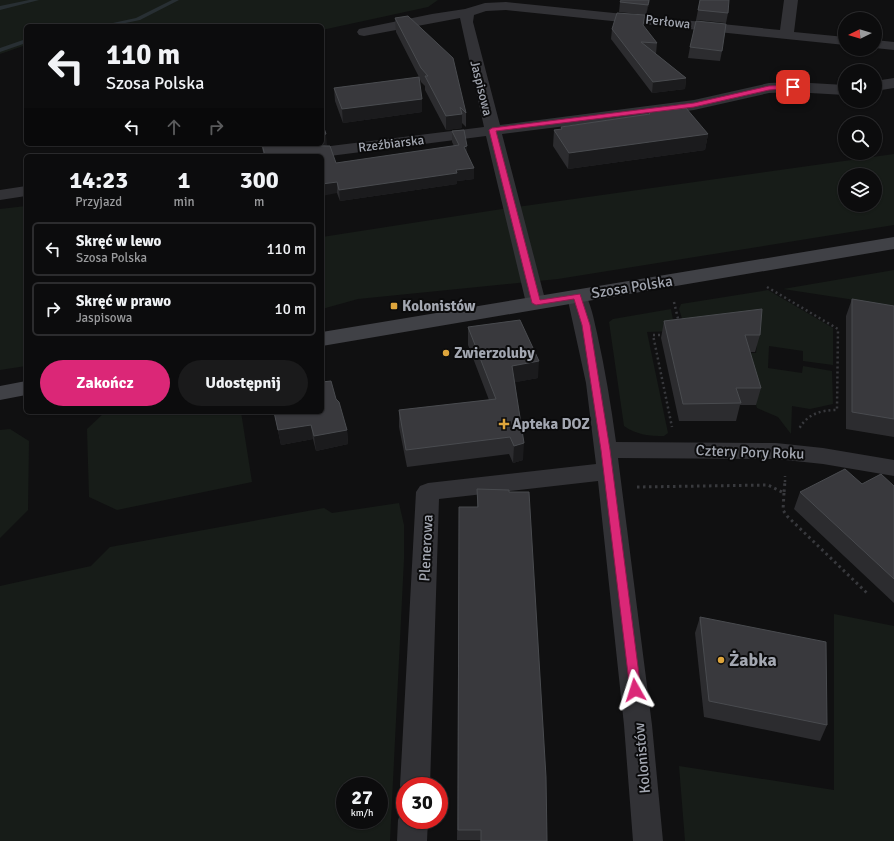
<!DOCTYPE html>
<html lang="pl">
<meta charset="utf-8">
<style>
body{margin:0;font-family:Signika,sans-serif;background:#1a1a1b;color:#f1f3f6;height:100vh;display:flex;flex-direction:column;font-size:15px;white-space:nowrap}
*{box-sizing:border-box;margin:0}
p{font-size:13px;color:#9a9b9d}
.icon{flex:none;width:22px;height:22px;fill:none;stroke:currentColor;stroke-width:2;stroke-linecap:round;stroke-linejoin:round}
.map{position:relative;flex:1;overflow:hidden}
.side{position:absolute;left:24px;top:154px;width:300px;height:260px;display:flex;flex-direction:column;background:#0c0c0d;border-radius:6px;box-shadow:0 1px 3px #0004,0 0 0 1px #2c2c2e}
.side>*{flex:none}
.top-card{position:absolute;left:24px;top:24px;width:300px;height:122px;border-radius:6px;box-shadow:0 1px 3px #0004,0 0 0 1px #2c2c2e;background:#0c0c0d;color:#f1f3f6;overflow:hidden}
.needle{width:26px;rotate:265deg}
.fabs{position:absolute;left:838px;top:12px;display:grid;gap:8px}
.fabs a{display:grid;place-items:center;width:44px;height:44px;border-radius:50%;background:#0c0c0d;box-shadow:0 1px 3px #0004,0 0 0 1px #2c2c2e;font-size:20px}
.speed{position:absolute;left:336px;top:777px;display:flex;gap:8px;font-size:20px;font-weight:700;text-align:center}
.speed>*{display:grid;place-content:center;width:52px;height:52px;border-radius:50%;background:#0c0c0d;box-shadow:0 1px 3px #0004,0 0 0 1px #2c2c2e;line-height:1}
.speed small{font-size:10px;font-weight:400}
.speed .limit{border:6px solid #d22;background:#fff;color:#111}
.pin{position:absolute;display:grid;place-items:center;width:34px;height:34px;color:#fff;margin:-17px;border-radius:8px;box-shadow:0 2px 6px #0006}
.me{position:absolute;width:44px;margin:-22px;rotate:354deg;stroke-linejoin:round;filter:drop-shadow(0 0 3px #0008)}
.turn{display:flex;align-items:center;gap:14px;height:84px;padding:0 16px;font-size:18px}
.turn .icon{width:52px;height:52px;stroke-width:2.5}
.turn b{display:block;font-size:28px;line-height:34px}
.lanes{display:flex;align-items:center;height:38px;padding:0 16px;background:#0003;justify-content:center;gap:20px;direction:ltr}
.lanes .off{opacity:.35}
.eta{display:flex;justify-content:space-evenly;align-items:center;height:68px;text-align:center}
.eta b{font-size:24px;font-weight:700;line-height:28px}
.button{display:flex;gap:8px;margin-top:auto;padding:8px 16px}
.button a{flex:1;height:46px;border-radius:24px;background:#db2777;color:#fff;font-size:16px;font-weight:700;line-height:46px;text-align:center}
.button a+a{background:#1a1a1b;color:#f1f3f6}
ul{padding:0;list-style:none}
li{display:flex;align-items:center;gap:12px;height:54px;margin:0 8px 6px;padding:0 8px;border:2px solid #2c2c2e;border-radius:6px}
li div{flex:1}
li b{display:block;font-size:15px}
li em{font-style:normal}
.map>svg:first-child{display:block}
.green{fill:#171c18;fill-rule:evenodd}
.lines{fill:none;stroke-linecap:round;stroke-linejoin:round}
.stream{fill:#282f33;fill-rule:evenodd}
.path-far1{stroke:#38393d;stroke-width:2.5;stroke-dasharray:2 3;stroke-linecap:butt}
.path{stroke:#38393d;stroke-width:3;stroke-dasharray:2.5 3.5;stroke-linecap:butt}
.street{fill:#323236;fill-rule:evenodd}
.secondary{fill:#404146;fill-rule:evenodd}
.wall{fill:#2c2c2f}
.shaded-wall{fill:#1b1b1d}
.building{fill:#39393d;stroke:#494b4f}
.route{fill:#db2777;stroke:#8e194d}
.poi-dot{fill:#dea53c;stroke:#0b0b0c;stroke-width:1.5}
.labels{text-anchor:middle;stroke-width:4;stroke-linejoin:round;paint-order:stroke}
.far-street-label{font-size:13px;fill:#a3a7b1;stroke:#0b0b0c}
.street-label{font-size:15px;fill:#a3a7b1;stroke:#0b0b0c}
.poi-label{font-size:15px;font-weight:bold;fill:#a3a7b1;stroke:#0b0b0c;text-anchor:start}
.near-poi-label{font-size:18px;font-weight:bold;fill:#a3a7b1;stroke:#0b0b0c;text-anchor:start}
</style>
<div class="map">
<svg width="894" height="841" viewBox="0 0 894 841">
<rect width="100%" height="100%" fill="#101011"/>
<!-- green -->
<path class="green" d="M0,0H438L428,7L322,30V26H26V45L0,54Z
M894,154V225L558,279L358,299L322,309V237L502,209ZM845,175H875V205H845Z
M26,206V366L0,370V209Z
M894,270V306L783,289Z
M768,290L833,328V365L803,361V351L769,346L768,368L802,373L803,366L832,371L833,404L810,409L792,406L791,434L778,417L757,408L741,353H756L759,325L686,331L679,309L681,304Z
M671,309L675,331L647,332L668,433L664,436C650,436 636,435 624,426L609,322L613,319Z
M113,412H241L252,482L117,510L89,497L87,429L104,413Z
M10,429L29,441L28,510L0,538V430Z
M399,503L404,525V559L390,841H0V586L91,566L110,547L324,508L332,513ZM345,786H379V820H345Z
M834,614L894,626V841H685L679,766L834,790Z"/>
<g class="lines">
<!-- stream -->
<path class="stream" d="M29,0H39L0,10V6Z
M172,0H179L140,20L111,26H99L136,18Z
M26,39V43L0,52V48Z"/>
<!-- path-far1 -->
<path class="path-far1" d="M767,287L838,329L837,410C821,410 807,414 799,429
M674,302L679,323
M665,335H653L672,427
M785,482V476"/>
<!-- path -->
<path class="path" d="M637,487L768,485L784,493L785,481
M784,493L783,510L787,516L867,593"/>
<!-- street -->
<path class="street" d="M784,0H798L794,32L845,37V45L506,10L486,11L474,15L473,22L500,125L694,100L769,83L793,82L845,85V95L793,92L769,93L694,110L502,134L546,303L543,307L536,309L529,307L526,303L486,136L322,157L282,156L284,152L290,151L484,127L460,18L364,36L359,35L357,32L359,29L432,14L465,9L485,3L506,2L780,30Z
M875,40L894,42V50L875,48Z
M894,78V88L875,91V81Z
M26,186V196L0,200V190Z
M577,290L584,292C591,303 594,320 597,333C605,369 611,405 616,442L776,443L823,448L894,460V476L823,464L776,459L618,458L652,725L663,841H633L624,725L598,481L439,499L430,786H405V796L400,786L416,492L420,486L428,483L596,464L586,383L567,296L570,292Z
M405,809V820H428L427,841H397L398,820L402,810Z"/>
<!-- secondary -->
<path class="secondary" d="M894,237V249L322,346V332Z
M26,381V395L0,400V386Z"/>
</g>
<!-- wall -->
<path class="wall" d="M650,0L646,15L619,12L620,2Z
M700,0L728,13L726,23L696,20Z
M395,18L466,113V127L462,123V128L446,130L425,90V86L421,82L419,77L422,112L343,123L335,101L334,88L419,77L396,32Z
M643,26L657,43L656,54L686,78L685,89L652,93L611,39L612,29Z
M690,47L722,51L720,61L688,58Z
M648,112L708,134L705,150L568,169L553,146L554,130L561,129V127L647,115Z
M452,131L467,153L474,168V179L457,181V184L340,201L337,193L322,156H264L261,144H322L327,145L317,146L336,163L454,146L452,142Z
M852,299L894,306V437L846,429V316Z
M664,321L760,335L755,352H750L761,388L756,405H740L736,421H679L661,338Z
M468,327L538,378L515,382L523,460L513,463L509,454L407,467L399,427V410L489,400L468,345Z
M274,412H322L347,430L348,444L316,451L313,439L281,445Z
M862,484L894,486V603L794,509L800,492Z
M477,489L547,841H480V840H457L459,507H477Z
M700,617L827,725L820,741L704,717L695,633Z"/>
<!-- shaded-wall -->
<path class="shaded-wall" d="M649,0H650L646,15Z
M686,78L685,89L652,93L653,82Z
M422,99V112L343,123L342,109Z
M462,114V128L446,130V116Z
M326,134L327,145L284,151L279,145L280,144H322V135Z
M708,134L705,150L568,169L569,153Z
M467,146V157L464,147Z
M474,168V179L457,181V184L340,201L339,190L456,170Z
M337,182V193L322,196V184Z
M539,361L538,378L512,383V366Z
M311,425L313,439L281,445L278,430Z
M347,430L348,444L316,451L314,436Z
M524,443L523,460L513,463L514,446Z"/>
<!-- building -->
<path class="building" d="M621,0H649L648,5L620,2Z
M700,0H729L728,13L698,10Z
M617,13L645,15L643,25L657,43L641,42L686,78L653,82L612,29Z
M408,16L453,58L466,113L460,107L462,114L446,116L425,76H428L421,68L395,18Z
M696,21L726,24L722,51L690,47Z
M419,77L422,99L342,109L334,88Z
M686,108L708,134L569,153L554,130L562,129L561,127L650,114L648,112Z
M322,122L326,134L322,135Z
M464,130L467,146L464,147L474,168L456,170L457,173L339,190L337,182L322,184V156H265L262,144H280L279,145L330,146L336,163L459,145L452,131Z
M852,299L894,306V419L852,412Z
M762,309L760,335H745L761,388H736L741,403L683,404L664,321Z
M520,320L539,361L512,366L524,443L514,446L510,437L406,450L399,410L496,399L468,327Z
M331,381L336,399L339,402L347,430L314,436L311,425L278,430L274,412H322V382Z
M845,469L862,484L881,474L894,486V579L800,492Z
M477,489L509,490V492H529L546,777L547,841H481V830H458L459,507H478Z
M700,617L826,642L827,725L709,701Z"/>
<!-- route -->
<path class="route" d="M793,85L796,87L795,88L769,90L694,107L496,131L540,300L580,294L590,325L610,450L641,690L639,694L635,696L631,694L630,690L601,450L582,325L574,299L536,305L532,303L489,130L492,128L694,103L769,86Z"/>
<!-- markers -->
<g class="poi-dot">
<rect x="390" y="302" width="8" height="8" rx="2"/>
<circle cx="446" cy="353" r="4"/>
<path d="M502 418h4v4h4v4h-4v4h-4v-4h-4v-4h4z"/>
<circle cx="721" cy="660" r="4"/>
</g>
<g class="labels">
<!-- far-street labels -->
<g class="far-street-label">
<text transform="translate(668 21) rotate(6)" y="5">Perłowa</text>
<text transform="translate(482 88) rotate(76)" y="5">Jaspisowa</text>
<text transform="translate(391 143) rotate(-7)" y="5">Rzeźbiarska</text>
</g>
<!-- street labels -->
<g class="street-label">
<text transform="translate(632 287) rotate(-9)" y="5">Szosa Polska</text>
<text transform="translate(750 452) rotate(2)" y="5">Cztery Pory Roku</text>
<text transform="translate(426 548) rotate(-87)" y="5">Plenerowa</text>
<text transform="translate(642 758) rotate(-95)" y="5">Kolonistów</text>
</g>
<!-- poi labels -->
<g class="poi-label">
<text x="402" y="311">Kolonistów</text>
<text x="454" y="358">Zwierzoluby</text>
<text x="512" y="429">Apteka DOZ</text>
</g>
<!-- near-poi labels -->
<g class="near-poi-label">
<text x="729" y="666">Żabka</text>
</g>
</g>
</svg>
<div class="fabs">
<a><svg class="needle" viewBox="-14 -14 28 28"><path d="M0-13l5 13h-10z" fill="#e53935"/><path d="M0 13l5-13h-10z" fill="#9a9b9d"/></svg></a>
<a><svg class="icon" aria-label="sound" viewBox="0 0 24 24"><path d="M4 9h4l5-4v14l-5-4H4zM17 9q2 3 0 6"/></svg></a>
<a><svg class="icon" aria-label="search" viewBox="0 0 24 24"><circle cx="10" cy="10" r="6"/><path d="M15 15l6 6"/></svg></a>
<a><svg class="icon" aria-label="layers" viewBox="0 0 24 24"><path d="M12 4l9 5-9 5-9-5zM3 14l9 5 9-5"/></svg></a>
</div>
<div class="speed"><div>27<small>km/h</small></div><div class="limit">30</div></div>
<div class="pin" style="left:793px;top:87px;background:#d93025"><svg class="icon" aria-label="arrive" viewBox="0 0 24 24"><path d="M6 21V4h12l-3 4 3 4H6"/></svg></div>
<svg class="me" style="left:635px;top:690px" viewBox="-20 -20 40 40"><path d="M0-17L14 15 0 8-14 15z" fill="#db2777" stroke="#fff" stroke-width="4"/></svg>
<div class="top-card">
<div class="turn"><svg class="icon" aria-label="left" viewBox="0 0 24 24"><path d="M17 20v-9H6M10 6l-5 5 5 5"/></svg><div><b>110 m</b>Szosa Polska</div></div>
<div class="lanes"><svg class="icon" aria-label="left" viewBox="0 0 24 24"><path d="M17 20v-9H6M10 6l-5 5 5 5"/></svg><svg class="icon off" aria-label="ahead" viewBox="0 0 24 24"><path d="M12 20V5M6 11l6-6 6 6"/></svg><svg class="icon off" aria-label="right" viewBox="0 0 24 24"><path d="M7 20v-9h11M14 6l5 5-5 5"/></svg></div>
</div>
<section class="side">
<div class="eta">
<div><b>14:23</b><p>Przyjazd</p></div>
<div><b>1</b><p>min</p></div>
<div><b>300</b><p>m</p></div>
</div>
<ul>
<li><svg class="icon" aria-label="left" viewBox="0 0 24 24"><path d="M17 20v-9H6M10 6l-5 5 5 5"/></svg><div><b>Skręć w lewo</b><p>Szosa Polska</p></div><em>110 m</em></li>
<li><svg class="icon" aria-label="right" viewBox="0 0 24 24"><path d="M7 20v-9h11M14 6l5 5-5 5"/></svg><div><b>Skręć w prawo</b><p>Jaspisowa</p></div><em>10 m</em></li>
</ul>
<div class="button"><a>Zakończ</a><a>Udostępnij</a></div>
</section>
</div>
